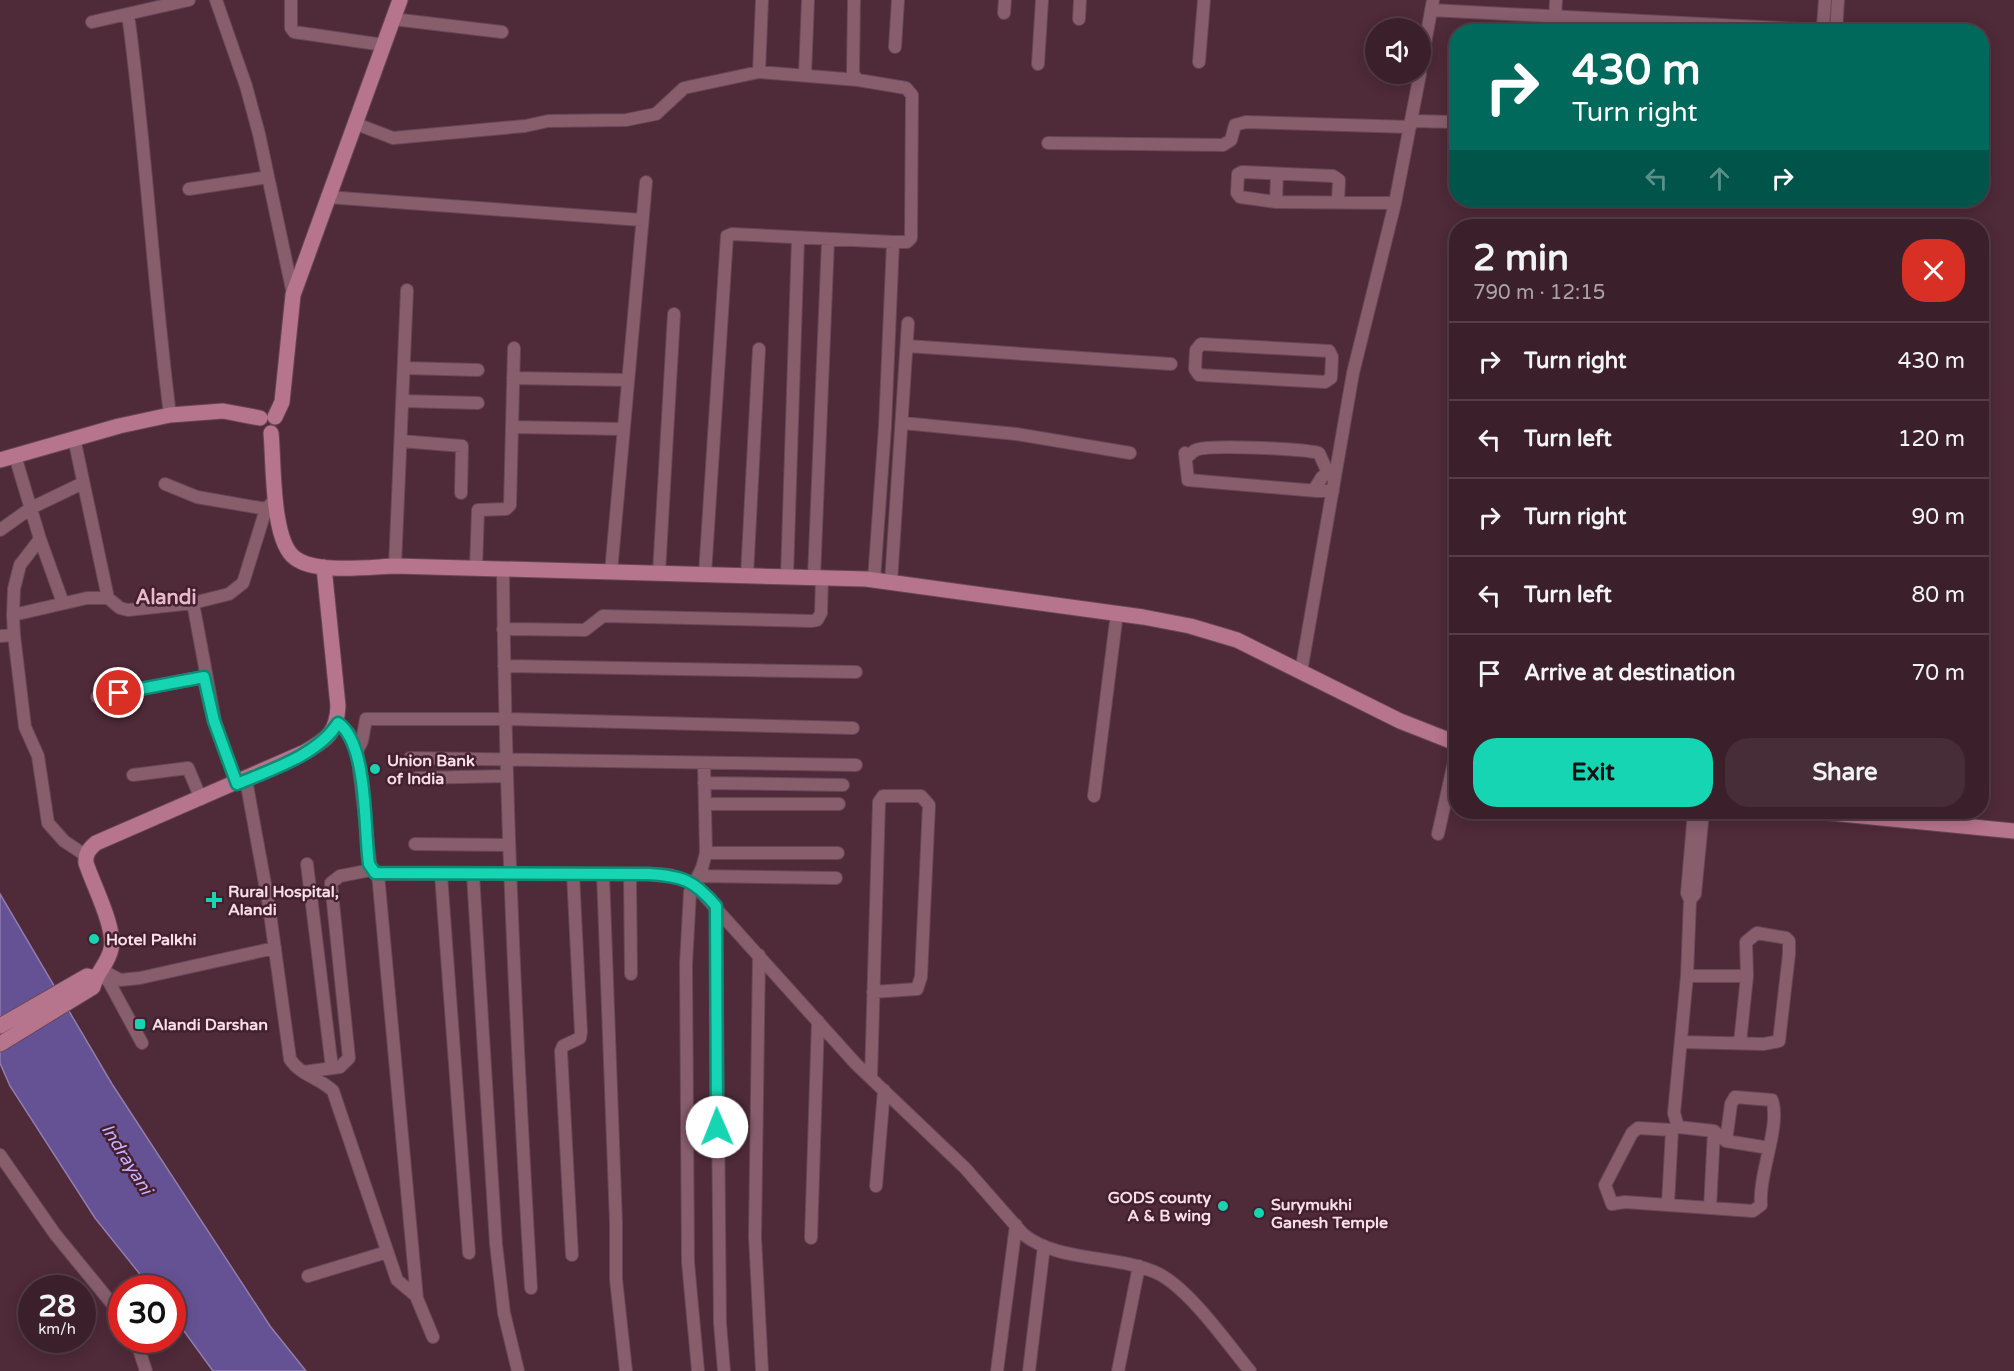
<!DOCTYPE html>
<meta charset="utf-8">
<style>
body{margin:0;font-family:"Varela Round",sans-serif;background:#462d37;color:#f1f3f6;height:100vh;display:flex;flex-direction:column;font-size:22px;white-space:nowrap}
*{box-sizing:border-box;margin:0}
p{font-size:20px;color:#aca3a9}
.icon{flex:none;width:33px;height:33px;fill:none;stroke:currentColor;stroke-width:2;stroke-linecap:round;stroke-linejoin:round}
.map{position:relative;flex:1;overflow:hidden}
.drawer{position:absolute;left:1449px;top:219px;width:540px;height:600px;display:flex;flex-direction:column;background:#3b202b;border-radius:24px;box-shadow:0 3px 15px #0003,0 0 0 2px #543e47}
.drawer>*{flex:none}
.hud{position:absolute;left:1449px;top:24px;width:540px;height:183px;border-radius:24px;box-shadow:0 3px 15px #0003,0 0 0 2px #543e47;background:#00695c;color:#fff;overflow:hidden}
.tools{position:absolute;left:1365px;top:18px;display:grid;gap:12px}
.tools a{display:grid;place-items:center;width:66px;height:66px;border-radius:50%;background:#3b202b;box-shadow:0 3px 15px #0003,0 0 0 2px #543e47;font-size:30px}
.speed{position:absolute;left:18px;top:1275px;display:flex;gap:12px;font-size:30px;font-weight:700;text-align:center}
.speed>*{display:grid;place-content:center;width:78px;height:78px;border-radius:50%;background:#3b202b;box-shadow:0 3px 15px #0003,0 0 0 2px #543e47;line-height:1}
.speed small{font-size:15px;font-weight:400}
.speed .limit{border:9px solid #d22;background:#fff;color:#111}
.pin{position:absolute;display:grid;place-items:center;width:51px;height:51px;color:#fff;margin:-26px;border:3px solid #fff;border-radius:50%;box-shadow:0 2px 6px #0007}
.me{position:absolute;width:66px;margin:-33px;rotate:359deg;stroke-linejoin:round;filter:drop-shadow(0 0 4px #0008)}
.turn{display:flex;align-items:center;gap:21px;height:126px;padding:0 24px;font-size:27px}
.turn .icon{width:78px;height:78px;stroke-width:2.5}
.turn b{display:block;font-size:42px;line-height:51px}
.lanes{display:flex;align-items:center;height:57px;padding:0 24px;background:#0003;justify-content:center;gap:30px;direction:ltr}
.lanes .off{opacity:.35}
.round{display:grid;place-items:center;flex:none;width:63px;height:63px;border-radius:24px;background:#462d37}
.summary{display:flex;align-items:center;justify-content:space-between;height:102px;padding:0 24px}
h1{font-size:36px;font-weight:700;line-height:45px}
.primary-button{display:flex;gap:12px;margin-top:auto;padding:12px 24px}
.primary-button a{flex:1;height:69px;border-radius:24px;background:#15d5b3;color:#111;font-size:24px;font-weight:700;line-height:69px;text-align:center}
.primary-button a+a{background:#462d37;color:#f1f3f6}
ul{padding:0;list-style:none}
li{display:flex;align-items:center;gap:18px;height:78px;padding:0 24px;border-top:2px solid #543e47}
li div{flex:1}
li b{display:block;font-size:22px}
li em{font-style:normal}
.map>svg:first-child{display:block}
.water{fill:#655294;stroke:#917cad;stroke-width:1.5}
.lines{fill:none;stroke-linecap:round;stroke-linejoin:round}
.minor-casing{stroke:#674754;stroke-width:14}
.major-casing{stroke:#674754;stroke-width:17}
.minor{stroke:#885e6d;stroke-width:12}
.major{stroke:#b6748d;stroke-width:15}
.route-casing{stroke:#0e8a74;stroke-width:15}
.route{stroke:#15d5b3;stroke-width:10}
.poi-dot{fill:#15d5b3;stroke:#44202f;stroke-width:2}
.labels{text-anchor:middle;stroke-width:5;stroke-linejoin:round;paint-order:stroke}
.poi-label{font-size:16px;font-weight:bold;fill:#f7dee7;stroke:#44202f;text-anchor:start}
.water-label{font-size:18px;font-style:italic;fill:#c5b2fd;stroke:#44202f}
.quarter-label{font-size:20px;font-weight:bold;fill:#e9b9ca;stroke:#44202f}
</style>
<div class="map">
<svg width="2014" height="1371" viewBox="0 0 2014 1371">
<rect width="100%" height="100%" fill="#4f2a39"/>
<!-- water -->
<path class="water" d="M0,894L112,1084L270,1326L306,1371H213L173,1316L172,1288H151L95,1218L10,1086L0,1063Z"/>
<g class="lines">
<defs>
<path id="minor" d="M216,0L246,86L259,134L293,294
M291,0V28L294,32L384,45
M1431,10L1816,30L1823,26L1825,0
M1004,13L1005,0
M128,14C146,147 153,282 170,415
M1555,18L1556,0
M393,19L502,32
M1079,19L1080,0
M92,22L189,0
M1836,32L1838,0
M895,47L898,0
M1199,62L1204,0
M1038,64L1042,0
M1420,71L1433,0
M759,72L762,0
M805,75L808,0
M1412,121L1456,122
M354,123L393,138L525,126L548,121L626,120L656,114L684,88L759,72L858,80
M1048,143L1223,145L1231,140L1235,125L1246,122L1410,127
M189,189L268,177
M327,197L642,220
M1338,201L1339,180L1333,176L1242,172L1238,174L1237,193L1240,197L1276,202L1395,203
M1276,202L1277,174
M1201,344L1329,351L1332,357L1331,378L1325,382L1199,375L1195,369L1196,350Z
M907,346L1171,364
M404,368L478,370
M513,378L628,380
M403,401L478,403
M903,423L1016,434L1130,453
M512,427L623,429
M74,438L108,598
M401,441L462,446L461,493
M165,484L197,497L266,509
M1314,490L1322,477L1328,473L1319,453C1302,449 1210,444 1196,450C1193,451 1191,454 1188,456L1185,453L1188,480L1317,491H1333
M0,530L31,508L83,483
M40,539L63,603
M395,566L407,290
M476,568L478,510L506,509L510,505L514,348
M503,569C505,809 517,1049 531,1288
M611,572L646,182
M659,573L674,314
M705,574L727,236L732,234L893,242H907L911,238L912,95L906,88L858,80L853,74L854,0
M747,575L759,349
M787,576L798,239
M814,577L828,241
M874,580L885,427L893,242
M891,582L908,323
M193,603L229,594L243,583L266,509L274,501
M13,615L14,589L20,565L40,539L15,456
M503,629L585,630L603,616L812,621L817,620L821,613L822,577
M14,635L13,615L87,598H108L120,608L128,610L193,603L215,721L237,784
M0,636L14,635L25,727L38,756L48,823L64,841L85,855
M504,666L856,672
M1301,672L1353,373L1395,203L1420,74
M97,697L204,677
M337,723L349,733L357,751L371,870L378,874H649L670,875L693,883L856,1064L965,1168L1023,1234C1058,1263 1118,1254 1159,1274C1190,1290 1227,1343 1250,1371
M357,751L362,741L366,719H504L853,728
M410,758L856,765
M133,775L188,768L201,799
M417,778L506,776
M246,780L269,906L290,1059C300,1075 320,1078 333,1091L397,1280L416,1296L433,1337
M704,783L843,785
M1094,796L1117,613
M705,804H839
M1694,812L1687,893L1690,900L1695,894L1703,812
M1438,834L1456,753
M415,844L508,845
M706,853H838
M307,864L332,1068
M378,874L417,1299
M603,874L616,1223V1279L626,1371
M630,874L631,974
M441,875L469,1253
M473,875L496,1244L504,1313L518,1371
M698,876L836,878
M716,906L720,1323L724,1371
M759,955L755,1237L762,1371
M102,970L120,980L140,978L275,948
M100,973L109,982L142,1043
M1687,976H1747
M1681,1042L1764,1044L1779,1041L1789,954V941L1786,938L1757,933L1746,942L1747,976L1740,1043
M304,1072L340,1067L349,1058L331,883L340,876L371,870
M871,1078C874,986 877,894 879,802L883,796H921L929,805L921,977L917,989L873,992
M1678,1127L1674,1113L1687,976L1690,900
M1726,1141L1731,1104L1735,1097L1772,1100C1781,1126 1758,1175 1761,1205L1753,1211L1625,1202L1612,1204L1605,1185L1632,1133L1638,1128L1672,1130L1678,1127L1714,1131L1726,1141L1769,1148
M0,1155L55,1234L122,1316
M876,1186L884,1090
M1668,1204L1672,1130
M1710,1208L1714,1131
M811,1238L818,1021
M572,1255L561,1051L563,1046L580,1038L581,1032L573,874
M308,1276L387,1252
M136,1340L146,1371
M698,1371L688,1262L686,964L690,892L702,868L706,853L704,763
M997,1371L1016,1225
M1029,1371L1044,1246
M1118,1371L1139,1266"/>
<path id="major" d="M275,417L282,402L293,295L400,0
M271,433C274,461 271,541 295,558C316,574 369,567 395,566L866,579L1143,617L1190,626L1237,640L1400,721L1456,743
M0,460L119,426L170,415L223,411L260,418
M1821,812L2014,831
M0,1026L87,976L95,978
M0,1044L93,987C96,973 108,964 111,949C116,928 93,885 86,863C85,854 89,849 96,843L305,752C327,739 337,733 338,706L324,567"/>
</defs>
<!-- minor casing -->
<use href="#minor" class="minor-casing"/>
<!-- major casing -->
<use href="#major" class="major-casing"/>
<!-- minor -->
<use href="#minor" class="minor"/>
<!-- major -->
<use href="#major" class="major"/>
</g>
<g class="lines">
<defs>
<path id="route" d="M119,693L204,677L214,721L237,784C270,770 318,755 338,723C368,743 364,829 369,864L375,873L649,874C682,876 694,880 716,906L717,1127"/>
</defs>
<!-- route casing -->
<use href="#route" class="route-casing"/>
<!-- route -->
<use href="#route" class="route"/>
</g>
<!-- markers -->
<g class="poi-dot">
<circle cx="375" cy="769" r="6"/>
<path d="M211 891h6v6h6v6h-6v6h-6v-6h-6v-6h6z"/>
<circle cx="94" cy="939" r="6"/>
<rect x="134" y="1018" width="12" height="12" rx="3"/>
<circle cx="1223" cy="1206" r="6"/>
<circle cx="1259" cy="1213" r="6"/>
</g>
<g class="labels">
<!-- poi labels -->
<g class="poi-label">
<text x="387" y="766">Union Bank<tspan x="387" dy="18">of India</tspan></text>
<text x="228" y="897">Rural Hospital,<tspan x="228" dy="18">Alandi</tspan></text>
<text x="106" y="945">Hotel Palkhi</text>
<text x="152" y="1030">Alandi Darshan</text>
<text x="1211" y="1203" text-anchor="end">GODS county<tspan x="1211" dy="18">A &amp; B wing</tspan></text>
<text x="1271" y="1210">Surymukhi<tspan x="1271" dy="18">Ganesh Temple</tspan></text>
</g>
<!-- water labels -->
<g class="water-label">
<text transform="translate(127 1159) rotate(58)" y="6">Indrayani</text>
</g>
<!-- quarter labels -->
<g class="quarter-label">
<text x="166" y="604">Alandi</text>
</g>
</g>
</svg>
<div class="tools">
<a><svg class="icon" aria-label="sound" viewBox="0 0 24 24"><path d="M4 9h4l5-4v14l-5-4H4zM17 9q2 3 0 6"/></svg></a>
</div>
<div class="speed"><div>28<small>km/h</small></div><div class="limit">30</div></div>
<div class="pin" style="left:119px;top:693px;background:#d93025"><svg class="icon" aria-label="arrive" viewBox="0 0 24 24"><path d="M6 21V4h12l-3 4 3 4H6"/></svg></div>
<svg class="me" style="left:717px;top:1127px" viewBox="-20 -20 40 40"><circle r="19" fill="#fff"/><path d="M0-13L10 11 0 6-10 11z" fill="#15d5b3"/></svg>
<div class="hud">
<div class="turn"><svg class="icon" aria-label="right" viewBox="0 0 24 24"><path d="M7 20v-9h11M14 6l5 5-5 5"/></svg><div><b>430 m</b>Turn right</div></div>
<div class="lanes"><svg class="icon off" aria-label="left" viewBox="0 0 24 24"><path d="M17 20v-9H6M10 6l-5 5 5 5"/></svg><svg class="icon off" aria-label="ahead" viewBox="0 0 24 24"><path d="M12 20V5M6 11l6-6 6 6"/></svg><svg class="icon" aria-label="right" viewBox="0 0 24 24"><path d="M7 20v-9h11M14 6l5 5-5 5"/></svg></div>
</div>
<section class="drawer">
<div class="summary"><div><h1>2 min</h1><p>790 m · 12:15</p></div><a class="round" style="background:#d93025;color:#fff"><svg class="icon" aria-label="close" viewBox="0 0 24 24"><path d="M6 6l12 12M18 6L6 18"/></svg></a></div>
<ul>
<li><svg class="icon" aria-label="right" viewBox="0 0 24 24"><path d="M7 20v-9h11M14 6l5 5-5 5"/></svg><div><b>Turn right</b></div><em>430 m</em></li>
<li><svg class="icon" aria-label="left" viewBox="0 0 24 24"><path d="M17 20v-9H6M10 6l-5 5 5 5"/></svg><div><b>Turn left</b></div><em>120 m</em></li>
<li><svg class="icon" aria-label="right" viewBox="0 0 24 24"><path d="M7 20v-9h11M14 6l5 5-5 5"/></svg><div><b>Turn right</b></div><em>90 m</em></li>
<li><svg class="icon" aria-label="left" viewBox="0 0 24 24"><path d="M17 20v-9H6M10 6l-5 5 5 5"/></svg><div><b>Turn left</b></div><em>80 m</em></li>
<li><svg class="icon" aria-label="arrive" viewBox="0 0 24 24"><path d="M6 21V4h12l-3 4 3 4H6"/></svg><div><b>Arrive at destination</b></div><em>70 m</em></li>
</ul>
<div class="primary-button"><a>Exit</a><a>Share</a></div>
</section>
</div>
